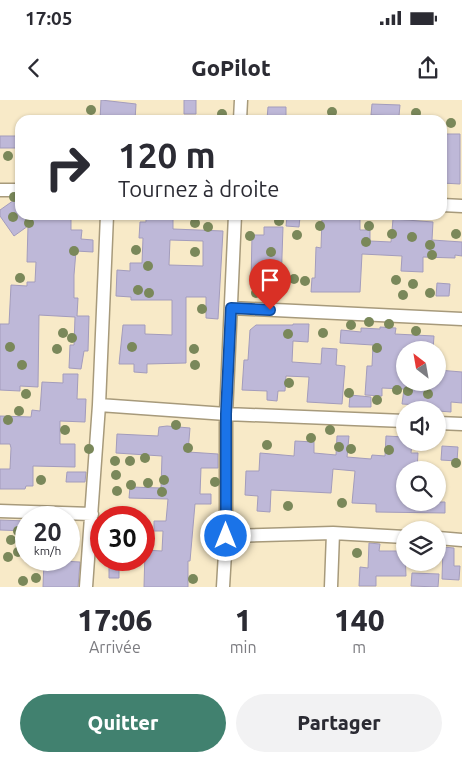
<!DOCTYPE html>
<html lang="fr">
<meta charset="utf-8">
<style>
body{margin:0;font-family:Ubuntu,sans-serif;background:#f2f2f3;color:#2b2b33;height:100vh;display:flex;flex-direction:column;font-size:19px;white-space:nowrap}
*{box-sizing:border-box;margin:0}
p{font-size:16px;color:#7c7c81}
.icon{flex:none;width:28px;height:28px;fill:none;stroke:currentColor;stroke-width:2;stroke-linecap:round;stroke-linejoin:round}
.map{position:relative;height:487px;overflow:hidden}
.drawer{display:flex;flex-direction:column;background:#fff;flex:1}
.drawer>*{flex:none}
.banner{position:absolute;left:15px;top:15px;width:432px;height:105px;border-radius:15px;box-shadow:0 1px 4px #0004;background:#fff;color:#2b2b33;overflow:hidden}
.needle{width:32px;rotate:329deg}
.buttons{position:absolute;left:396px;top:241px;display:grid;gap:10px}
.buttons a{display:grid;place-items:center;width:50px;height:50px;border-radius:50%;background:#fff;box-shadow:0 1px 4px #0004;font-size:25px}
.speed{position:absolute;left:15px;top:406px;display:flex;gap:10px;font-size:25px;font-weight:700;text-align:center}
.speed>*{display:grid;place-content:center;width:65px;height:65px;border-radius:50%;background:#fff;box-shadow:0 1px 4px #0004;line-height:1}
.speed small{font-size:12px;font-weight:400}
.speed .limit{border:8px solid #d22;background:#fff;color:#111}
.pin{position:absolute;display:grid;place-items:center;width:42px;height:42px;color:#fff;margin:-51px -21px;border-radius:50% 50% 50% 0;rotate:-45deg;box-shadow:0 0 5px #0007}
.pin .icon{rotate:45deg}
.me{position:absolute;width:55px;margin:-28px;rotate:0deg;stroke-linejoin:round;filter:drop-shadow(0 0 4px #0008)}
.turn{display:flex;align-items:center;gap:18px;height:105px;padding:0 20px;font-size:22px}
.turn .icon{width:65px;height:65px;stroke-width:2.5}
.turn b{display:block;font-size:35px;line-height:42px}
.eta{display:flex;justify-content:space-evenly;align-items:center;height:85px;text-align:center}
.eta b{font-size:30px;font-weight:800;line-height:35px}
.cta{display:flex;gap:10px;margin-top:auto;padding:10px 20px}
.cta a{flex:1;height:58px;border-radius:30px;background:#41816f;color:#fff;font-size:20px;font-weight:800;line-height:58px;text-align:center}
.cta a+a{background:#f2f2f3;color:#2b2b33}
.status{display:flex;justify-content:space-between;align-items:center;height:35px;padding:0 25px;background:#fff;direction:ltr}
.status svg{height:14px;fill:currentColor}
header{display:flex;justify-content:space-between;align-items:center;height:65px;padding:0 20px;background:#fff;font-size:22px;font-weight:800}
.map>svg:first-child{display:block}
.building{fill:#beb8d8;stroke:#a39cbc;fill-rule:evenodd}
.lines{fill:none;stroke-linecap:round;stroke-linejoin:round}
.minor-casing{stroke:#a79a7b;stroke-width:15}
.minor{stroke:#fff;stroke-width:12}
.tree{fill:#7a885a}
.route-casing{stroke:#114b97;stroke-width:12}
.route{stroke:#1a73e8;stroke-width:9}
</style>
<div class="status"><b>17:05</b><svg viewBox="0 0 49 12"><path d="M0 12V9h3v3zM5 12V6h3v6zM10 12V3h3v9zM15 12V0h3v12zM26 1h20v11H26zM47 4h2v5h-2z"/></svg></div>
<header><svg class="icon" aria-label="back" viewBox="0 0 24 24"><path d="M15 5l-7 7 7 7"/></svg>GoPilot<svg class="icon" aria-label="share" viewBox="0 0 24 24"><path d="M12 15V3M7 8l5-5 5 5M5 13v7h14v-7"/></svg></header>
<div class="map">
<svg width="462" height="487" viewBox="0 0 462 487">
<rect width="100%" height="100%" fill="#f8eac8"/>
<!-- building -->
<path class="building" d="M101,0L136,4L135,20H100Z
M184,0H196V14H184Z
M372,4L400,5L399,16L371,15Z
M268,7H286V20L267,19Z
M446,34H460V84L442,83V44H445Z
M0,36H18V48H0Z
M17,98H20V115H44V118L71,119V130H82L81,139L93,140V152L76,151L74,175V198H78L77,216H89L88,251H84L81,269L69,268L70,245H74L75,217L39,215L38,287L20,286V291L0,290V224H9L11,185L27,186V182H35L36,162H27L28,126L14,136L0,116V110Z
M146,117H173V129L223,131L218,219L206,218V197H186V263L147,264V273L134,272V264H119L123,225H145V234L172,235V200H131V197L116,196L117,170L130,171V163H142L143,138H139L140,122H146ZM170,140L203,141V166L169,165Z
M287,117H300L299,127L286,126Z
M329,117L360,118V130H370V141L391,142L393,119L433,122L432,140L462,142V156L455,155V158L423,157V172L401,171L402,156L362,154L360,192H311L312,178H315L316,147L321,148L322,118H329Z
M264,127H283L281,186L251,183L252,135H264Z
M437,183L450,184L449,196H436Z
M293,224H309L308,242L293,241L292,262L321,264L322,248L337,249L336,265L345,266L342,304L307,302L309,277L286,276L285,291H278L277,301L267,300V291L242,290L244,260H248L250,230L256,225H293Z
M380,227L396,228L395,234L434,236L433,250H405V282H438V270L462,272V303L451,302V312L438,311L435,310V306L402,304L404,289L382,288V296L365,295L367,266H372L373,245L340,243L341,230L361,232V228L380,229Z
M63,274H78L77,299H86L85,322L60,321V344H75V367L33,366V386H26L25,389H0V369H10L11,348L10,344H0V316L31,317L32,310L40,311L42,282L63,283Z
M350,295L371,297V307H349Z
M167,326L190,328L188,352L218,354V368H201L200,394H211V404H195L190,461H188V487H144L145,450L162,451L163,431H154V421H166L168,399L129,398L130,387L161,388L162,356L116,353L117,334L158,336L159,327Z
M337,336H349L347,357L371,359L372,355L385,356L386,336L405,337V342H412L411,353H418L417,370H405V402H445V413L376,412V404L352,403L355,371L333,369L331,393L271,390L270,412L257,411L258,396L245,395L246,371H259L260,353L294,356L295,341L314,342V353L336,355Z
M442,346L458,347L457,361L441,360Z
M67,372H86L85,382H66Z
M0,420L26,421V431L0,430Z
M369,443L380,444L379,451H405L406,476H376V486H359L360,467L368,468Z
M443,447L454,448V466H460L459,480L442,479Z
M44,460L80,462L78,487H43Z
M109,460H119V478H109Z
M412,473L439,474L438,487L411,486Z"/>
<g class="lines">
<defs>
<path id="minor" d="M240,20L241,0
M0,90H20
M442,105L462,106
M231,208L462,219
M99,305L226,314L405,321
M438,323L462,324
M0,411L92,414
M226,436L333,433L405,437
M438,438L462,440
M86,487L99,305L107,115
M223,487L226,436V314L235,115
M331,487L333,433"/>
</defs>
<!-- minor casing -->
<use href="#minor" class="minor-casing"/>
<!-- minor -->
<use href="#minor" class="minor"/>
</g>
<!-- trees -->
<g class="tree">
<circle cx="91" cy="10" r="5"/>
<circle cx="332" cy="12" r="5"/>
<circle cx="416" cy="13" r="5"/>
<circle cx="222" cy="14" r="5"/>
<circle cx="451" cy="23" r="5"/>
<circle cx="8" cy="56" r="5"/>
<circle cx="14" cy="97" r="5"/>
<circle cx="13" cy="117" r="5"/>
<circle cx="279" cy="121" r="5"/>
<circle cx="29" cy="123" r="5"/>
<circle cx="195" cy="123" r="5"/>
<circle cx="320" cy="126" r="5"/>
<circle cx="369" cy="126" r="5"/>
<circle cx="208" cy="127" r="5"/>
<circle cx="392" cy="134" r="5"/>
<circle cx="456" cy="134" r="5"/>
<circle cx="297" cy="135" r="5"/>
<circle cx="250" cy="136" r="5"/>
<circle cx="412" cy="137" r="5"/>
<circle cx="366" cy="142" r="5"/>
<circle cx="430" cy="145" r="5"/>
<circle cx="136" cy="150" r="5"/>
<circle cx="74" cy="151" r="5"/>
<circle cx="195" cy="152" r="5"/>
<circle cx="271" cy="152" r="5"/>
<circle cx="432" cy="155" r="5"/>
<circle cx="148" cy="166" r="5"/>
<circle cx="282" cy="175" r="5"/>
<circle cx="20" cy="178" r="5"/>
<circle cx="294" cy="179" r="5"/>
<circle cx="396" cy="180" r="5"/>
<circle cx="305" cy="181" r="5"/>
<circle cx="264" cy="184" r="5"/>
<circle cx="413" cy="184" r="5"/>
<circle cx="138" cy="190" r="5"/>
<circle cx="149" cy="193" r="5"/>
<circle cx="256" cy="193" r="5"/>
<circle cx="430" cy="193" r="5"/>
<circle cx="266" cy="195" r="5"/>
<circle cx="403" cy="195" r="5"/>
<circle cx="202" cy="209" r="5"/>
<circle cx="369" cy="222" r="5"/>
<circle cx="389" cy="224" r="5"/>
<circle cx="351" cy="225" r="5"/>
<circle cx="416" cy="231" r="5"/>
<circle cx="63" cy="233" r="5"/>
<circle cx="323" cy="233" r="5"/>
<circle cx="288" cy="234" r="5"/>
<circle cx="72" cy="238" r="5"/>
<circle cx="10" cy="247" r="5"/>
<circle cx="132" cy="247" r="5"/>
<circle cx="377" cy="248" r="5"/>
<circle cx="57" cy="249" r="5"/>
<circle cx="194" cy="249" r="5"/>
<circle cx="22" cy="265" r="5"/>
<circle cx="195" cy="265" r="5"/>
<circle cx="289" cy="283" r="5"/>
<circle cx="397" cy="290" r="5"/>
<circle cx="408" cy="291" r="5"/>
<circle cx="349" cy="293" r="5"/>
<circle cx="26" cy="294" r="5"/>
<circle cx="428" cy="294" r="5"/>
<circle cx="377" cy="300" r="5"/>
<circle cx="19" cy="311" r="5"/>
<circle cx="8" cy="320" r="5"/>
<circle cx="176" cy="325" r="5"/>
<circle cx="65" cy="330" r="5"/>
<circle cx="330" cy="330" r="5"/>
<circle cx="311" cy="338" r="5"/>
<circle cx="267" cy="345" r="5"/>
<circle cx="339" cy="347" r="5"/>
<circle cx="188" cy="348" r="5"/>
<circle cx="89" cy="349" r="5"/>
<circle cx="351" cy="349" r="5"/>
<circle cx="389" cy="350" r="5"/>
<circle cx="145" cy="358" r="5"/>
<circle cx="115" cy="361" r="5"/>
<circle cx="130" cy="361" r="5"/>
<circle cx="456" cy="363" r="5"/>
<circle cx="116" cy="375" r="5"/>
<circle cx="41" cy="380" r="5"/>
<circle cx="164" cy="380" r="5"/>
<circle cx="215" cy="382" r="5"/>
<circle cx="148" cy="383" r="5"/>
<circle cx="131" cy="385" r="5"/>
<circle cx="117" cy="391" r="5"/>
<circle cx="162" cy="392" r="5"/>
<circle cx="342" cy="403" r="5"/>
<circle cx="288" cy="406" r="5"/>
<circle cx="18" cy="431" r="5"/>
<circle cx="11" cy="440" r="5"/>
<circle cx="18" cy="452" r="5"/>
<circle cx="357" cy="453" r="5"/>
<circle cx="8" cy="457" r="5"/>
<circle cx="36" cy="478" r="5"/>
<circle cx="193" cy="479" r="5"/>
<circle cx="23" cy="481" r="5"/>
</g>
<g class="lines">
<defs>
<path id="route" d="M226,436V314L231,208L270,210"/>
</defs>
<!-- route casing -->
<use href="#route" class="route-casing"/>
<!-- route -->
<use href="#route" class="route"/>
</g>
</svg>
<div class="buttons">
<a><svg class="needle" viewBox="-14 -14 28 28"><path d="M0-13l5 13h-10z" fill="#e53935"/><path d="M0 13l5-13h-10z" fill="#7c7c81"/></svg></a>
<a><svg class="icon" aria-label="sound" viewBox="0 0 24 24"><path d="M4 9h4l5-4v14l-5-4H4zM17 9q2 3 0 6"/></svg></a>
<a><svg class="icon" aria-label="search" viewBox="0 0 24 24"><circle cx="10" cy="10" r="6"/><path d="M15 15l6 6"/></svg></a>
<a><svg class="icon" aria-label="layers" viewBox="0 0 24 24"><path d="M12 4l9 5-9 5-9-5zM3 14l9 5 9-5"/></svg></a>
</div>
<div class="speed"><div>20<small>km/h</small></div><div class="limit">30</div></div>
<div class="pin" style="left:270px;top:210px;background:#d93025"><svg class="icon" aria-label="arrive" viewBox="0 0 24 24"><path d="M6 21V4h12l-3 4 3 4H6"/></svg></div>
<svg class="me" style="left:226px;top:436px" viewBox="-20 -20 40 40"><circle r="17" fill="#1a73e8" stroke="#fff" stroke-width="3"/><path d="M0-11L8 9 0 5-8 9z" fill="#fff"/></svg>
<div class="banner">
<div class="turn"><svg class="icon" aria-label="right" viewBox="0 0 24 24"><path d="M7 20v-9h11M14 6l5 5-5 5"/></svg><div><b>120 m</b>Tournez à droite</div></div>
</div>
</div>
<section class="drawer">
<div class="eta">
<div><b>17:06</b><p>Arrivée</p></div>
<div><b>1</b><p>min</p></div>
<div><b>140</b><p>m</p></div>
</div>
<div class="cta"><a>Quitter</a><a>Partager</a></div>
</section>
